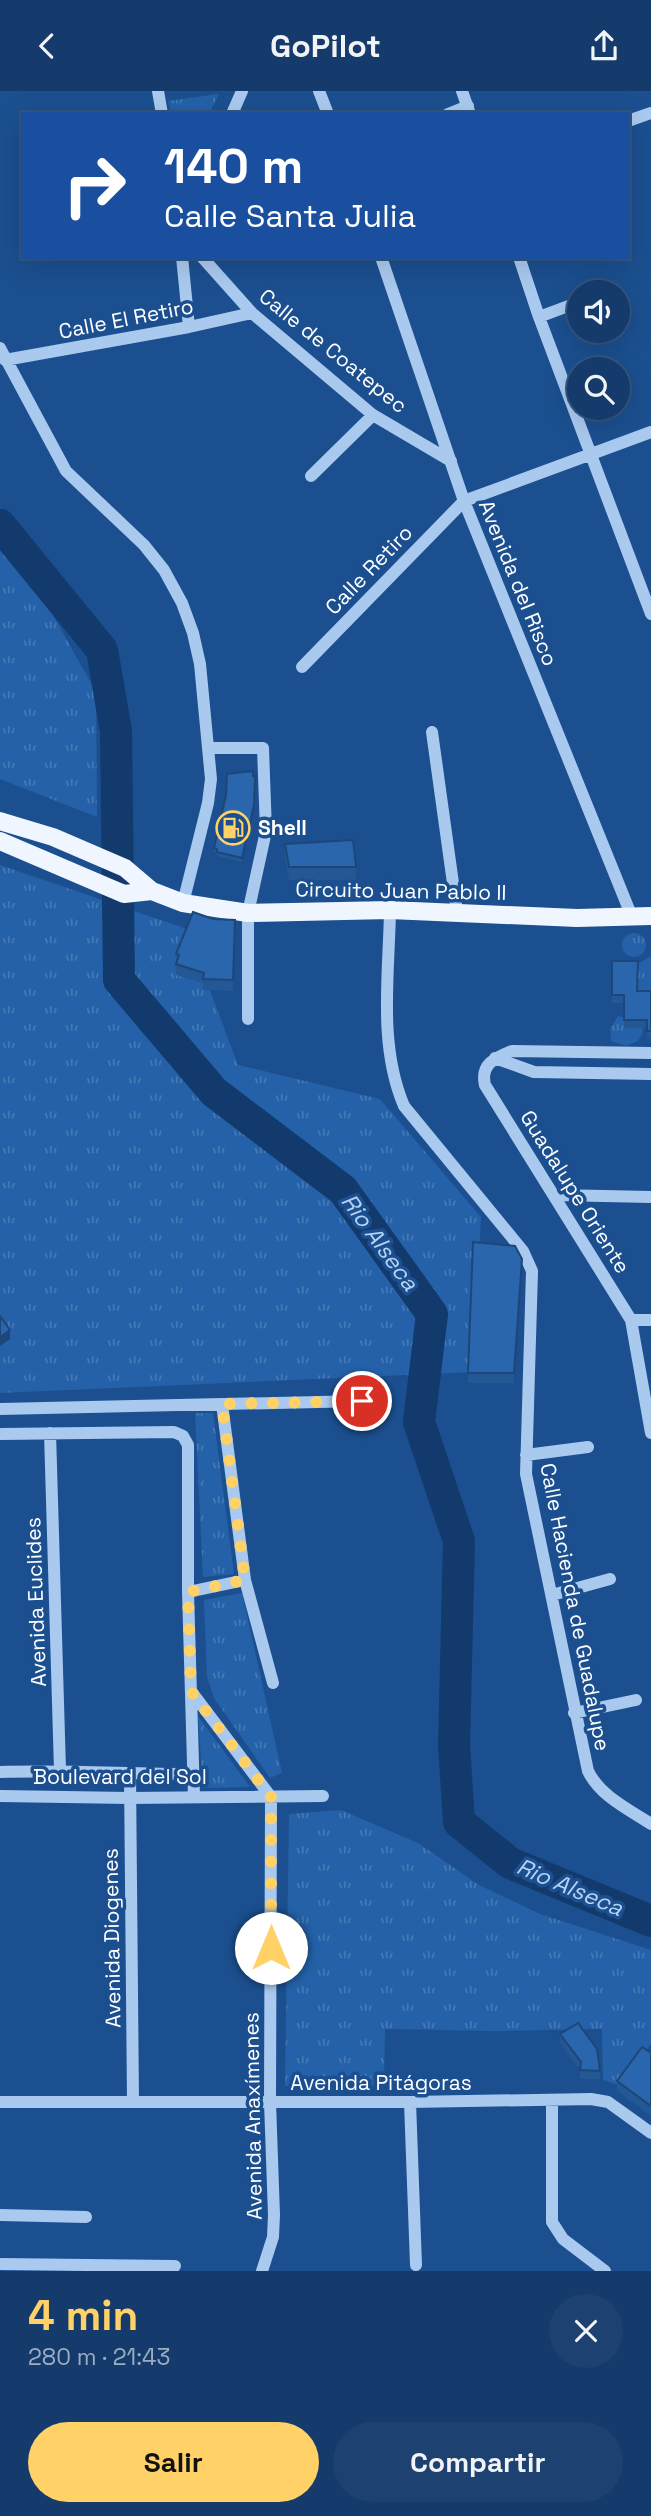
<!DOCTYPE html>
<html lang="es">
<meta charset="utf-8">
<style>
body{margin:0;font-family:"Space Grotesk",sans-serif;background:#1d4271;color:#f1f3f6;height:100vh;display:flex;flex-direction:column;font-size:26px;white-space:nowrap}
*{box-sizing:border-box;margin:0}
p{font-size:23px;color:#9dadc1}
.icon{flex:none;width:38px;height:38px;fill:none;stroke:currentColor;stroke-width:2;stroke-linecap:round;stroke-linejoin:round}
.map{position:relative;height:2180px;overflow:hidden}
.sheet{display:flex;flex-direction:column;background:#143b6b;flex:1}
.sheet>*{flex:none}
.top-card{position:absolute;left:21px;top:21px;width:609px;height:147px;border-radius:0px;box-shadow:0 7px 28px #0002,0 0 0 2px #33557e;background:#1a4fa0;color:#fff;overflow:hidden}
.tools{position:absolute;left:567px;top:189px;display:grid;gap:14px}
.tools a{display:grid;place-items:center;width:63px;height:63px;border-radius:50%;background:#143b6b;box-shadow:0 7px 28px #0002,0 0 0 2px #33557e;font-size:35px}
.pin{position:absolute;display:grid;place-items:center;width:60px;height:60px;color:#fff;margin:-30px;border:4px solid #fff;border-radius:50%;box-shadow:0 2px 7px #0007}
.me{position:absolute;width:77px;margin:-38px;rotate:0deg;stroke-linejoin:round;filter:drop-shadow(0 0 5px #0008)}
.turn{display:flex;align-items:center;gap:24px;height:147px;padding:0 28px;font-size:32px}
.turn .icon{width:91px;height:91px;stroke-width:2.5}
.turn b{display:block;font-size:49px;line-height:60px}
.round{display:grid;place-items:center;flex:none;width:74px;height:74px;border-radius:37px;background:#1d4271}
.overview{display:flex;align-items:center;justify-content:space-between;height:119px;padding:0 28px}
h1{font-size:42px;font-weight:600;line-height:52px;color:#ffd166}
.cta{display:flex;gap:14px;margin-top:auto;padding:14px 28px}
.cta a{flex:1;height:80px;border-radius:42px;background:#ffd166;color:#111;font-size:28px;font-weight:600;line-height:80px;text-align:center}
.cta a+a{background:#1d4271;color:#f1f3f6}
header{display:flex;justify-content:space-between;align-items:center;height:91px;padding:0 28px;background:#143b6b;font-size:32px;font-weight:600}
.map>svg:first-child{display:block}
.park{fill:url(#park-tufts)}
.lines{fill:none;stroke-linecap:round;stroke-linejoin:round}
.river{stroke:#123a6d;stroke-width:32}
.minor{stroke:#a9c9ee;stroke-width:12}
.major{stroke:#f0f6ff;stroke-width:18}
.wall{fill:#245895}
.shaded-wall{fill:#1d4779}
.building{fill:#2a66ad;stroke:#1d4779;stroke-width:2}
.route{stroke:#ffd166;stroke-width:12;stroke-dasharray:0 21.6}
.labels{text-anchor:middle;stroke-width:7;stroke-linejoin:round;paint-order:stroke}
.street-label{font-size:21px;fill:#fff;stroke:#1b4f8f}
.poi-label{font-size:21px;font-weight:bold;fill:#fff;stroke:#1b4f8f;text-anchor:start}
.water-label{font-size:23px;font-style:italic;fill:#b5d3f5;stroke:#1b4f8f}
</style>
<header><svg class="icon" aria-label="back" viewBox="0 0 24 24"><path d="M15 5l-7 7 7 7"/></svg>GoPilot<svg class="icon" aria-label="share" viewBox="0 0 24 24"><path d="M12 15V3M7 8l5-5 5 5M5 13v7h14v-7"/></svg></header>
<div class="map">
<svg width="651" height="2180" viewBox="0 0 651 2180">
<defs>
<pattern id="park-tufts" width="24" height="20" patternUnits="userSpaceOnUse" patternTransform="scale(1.75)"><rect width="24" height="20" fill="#2461a8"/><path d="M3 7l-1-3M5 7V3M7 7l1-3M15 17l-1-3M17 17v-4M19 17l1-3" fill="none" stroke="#4579b5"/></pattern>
</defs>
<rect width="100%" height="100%" fill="#1b4f8f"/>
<!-- park -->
<path class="park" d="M219,3L209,23H171L168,10Z
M0,456L48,515L96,601L97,726L0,688Z
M0,774L187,838L238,974L380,1008L481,1126L473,1281L0,1302Z
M622 854a12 12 0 1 1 24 0a12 12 0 1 1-24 0Z
M651,865V906L645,907L630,894L632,876Z
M618,925L630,928L642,934L643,942L638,950L626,955L611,950L610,938Z
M195,1322H213L234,1483L203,1486Z
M242,1502L282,1682L270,1687L214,1607L207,1586L204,1509Z
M198,1625L250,1696L203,1697Z
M341,1719L418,1752L479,1794L540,1823L651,1859V1953L621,1995L603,1989L602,1938L493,1940L385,1938L384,1995H285L289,1723Z"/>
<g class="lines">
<!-- river -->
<path class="river" d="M0,434L102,559L116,640L119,889L214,1001L343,1099L432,1223L419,1331L459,1450L454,1654L459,1731L510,1772L651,1830"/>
<!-- minor -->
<path class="minor" d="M158,0L162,23
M319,0L328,23
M462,0L470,23
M232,23L242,0
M448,23L468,15
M628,30L651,22
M182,166L189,236
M202,166L252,222L373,324L451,370
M381,166L464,410L632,826
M519,166L539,226L651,523
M539,226L579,211
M0,257L66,380L144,454L164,479L182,512L193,542L200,573L211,688L208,712L183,812
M5,269L189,236L252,222
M311,385L373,324
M302,576L464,410L651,341
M432,641L457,821
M209,657H263L266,740L248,822V928
M390,819C389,884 378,954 404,1015L523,1160L532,1180L526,1383L588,1680C600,1705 628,1718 651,1733
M651,962L512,960C495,967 480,973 485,994L631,1229L651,1342
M495,967L534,981L651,983
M555,1104L651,1106
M631,1229H651
M222,1313L245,1489L273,1592
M0,1318L362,1310
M50,1342L60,1679
M0,1343L174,1341L183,1345L188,1354V1501L194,1706
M526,1364L588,1356
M188,1501L245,1489
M552,1504L610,1488
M191,1600L271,1706L270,2011L274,2124L273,2146L262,2180
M574,1622L636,1609
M0,1681C65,1679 129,1683 193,1683
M130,1683L133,2011
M0,1705L129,1707L323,1705
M552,2010V2131L563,2148L605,2180
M0,2011H410L591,2008L608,2011L651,2042
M410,2011L416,2174
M0,2124L86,2126
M0,2173L175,2175"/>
<!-- major -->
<path class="major" d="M0,730L53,746L125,777L152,800L183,812L248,822L390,819L577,827L651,825
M0,750L124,803L152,800"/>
</g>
<!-- wall -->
<path class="wall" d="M254,719L242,771L217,765V762L214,761V757Z
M285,753L356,776V789H289L285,766Z
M213,828L235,829L233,900L203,899V892L176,884V863Z
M612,870L638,900H651V948H647V937H624V912H612Z
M522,1178L514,1292H468V1282Z
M560,1943L600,1980V1988H580V1979L560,1952Z
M651,1962V2025L617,2000V1990Z"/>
<!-- shaded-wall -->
<path class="shaded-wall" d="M255,685L254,719L242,771V767Z
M522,1168V1178L514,1292V1282Z
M10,1239V1248L0,1255V1246Z"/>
<!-- building -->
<path class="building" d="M253,680V685H255L254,714L242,767L217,761V758L214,757L226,704L227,683Z
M353,749L356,776H289L285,753Z
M193,821L213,828L235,829L233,889L203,888L204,882L176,873L179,864L176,863Z
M612,870H638L637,900H651V940H647V929H624V904H612Z
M473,1151L515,1155L522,1168L514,1282H468Z
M0,1225L10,1239L0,1246Z
M578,1932L597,1958L600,1980L580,1979L581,1971L560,1943Z
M642,1956L651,1962V2015L617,1990Z"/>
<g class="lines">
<!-- route -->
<path class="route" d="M271,1857V1706L191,1600L188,1501L245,1489L222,1313L362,1310"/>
</g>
<!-- icons -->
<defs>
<symbol id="fuel-ring" viewBox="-11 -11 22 22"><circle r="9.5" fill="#1b4f8f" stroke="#ffd166" stroke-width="1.5"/><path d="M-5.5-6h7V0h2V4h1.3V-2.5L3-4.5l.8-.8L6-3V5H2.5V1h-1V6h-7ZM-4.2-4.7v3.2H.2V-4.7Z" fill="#ffd166"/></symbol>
</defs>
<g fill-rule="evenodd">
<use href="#fuel-ring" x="214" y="718" width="38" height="38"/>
</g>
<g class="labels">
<!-- street labels -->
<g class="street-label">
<text transform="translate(126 228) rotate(-11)" y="7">Calle El Retiro</text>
<text transform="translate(333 260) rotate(39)" y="7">Calle de Coatepec</text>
<text transform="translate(369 479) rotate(-46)" y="7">Calle Retiro</text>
<text transform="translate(518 492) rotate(68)" y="7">Avenida del Risco</text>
<text transform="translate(401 800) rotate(1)" y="7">Circuito Juan Pablo II</text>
<text transform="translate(575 1101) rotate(58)" y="7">Guadalupe Oriente</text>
<text transform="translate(36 1511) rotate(-92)" y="7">Avenida Euclides</text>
<text transform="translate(575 1516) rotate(79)" y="7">Calle Hacienda de Guadalupe</text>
<text x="120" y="1693">Boulevard del Sol</text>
<text transform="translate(112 1847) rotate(-91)" y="7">Avenida Diogenes</text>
<text x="381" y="1999">Avenida Pitágoras</text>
<text transform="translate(253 2025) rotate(-91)" y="7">Avenida Anaxímenes</text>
</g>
<!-- poi labels -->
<g class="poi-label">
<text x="258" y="744">Shell</text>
</g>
<!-- water labels -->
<g class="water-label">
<text transform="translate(380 1151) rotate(54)" y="8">Rio Alseca</text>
<text transform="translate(570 1796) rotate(23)" y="8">Rio Alseca</text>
</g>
</g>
</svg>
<div class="tools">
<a><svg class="icon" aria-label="sound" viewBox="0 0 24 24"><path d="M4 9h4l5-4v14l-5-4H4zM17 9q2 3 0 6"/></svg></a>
<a><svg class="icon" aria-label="search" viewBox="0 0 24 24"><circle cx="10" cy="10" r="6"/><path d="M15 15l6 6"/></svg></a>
</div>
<div class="pin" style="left:362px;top:1310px;background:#d93025"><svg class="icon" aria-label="arrive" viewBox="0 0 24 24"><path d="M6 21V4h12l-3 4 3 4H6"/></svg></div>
<svg class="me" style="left:271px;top:1857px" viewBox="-20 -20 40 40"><circle r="19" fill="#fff"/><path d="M0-13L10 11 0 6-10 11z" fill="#ffd166"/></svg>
<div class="top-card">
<div class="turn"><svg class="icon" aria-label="right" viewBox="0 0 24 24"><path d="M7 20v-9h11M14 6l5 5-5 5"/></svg><div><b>140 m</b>Calle Santa Julia</div></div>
</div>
</div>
<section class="sheet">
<div class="overview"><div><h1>4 min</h1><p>280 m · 21:43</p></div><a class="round"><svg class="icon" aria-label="close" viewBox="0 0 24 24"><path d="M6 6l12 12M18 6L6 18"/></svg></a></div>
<div class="cta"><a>Salir</a><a>Compartir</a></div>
</section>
